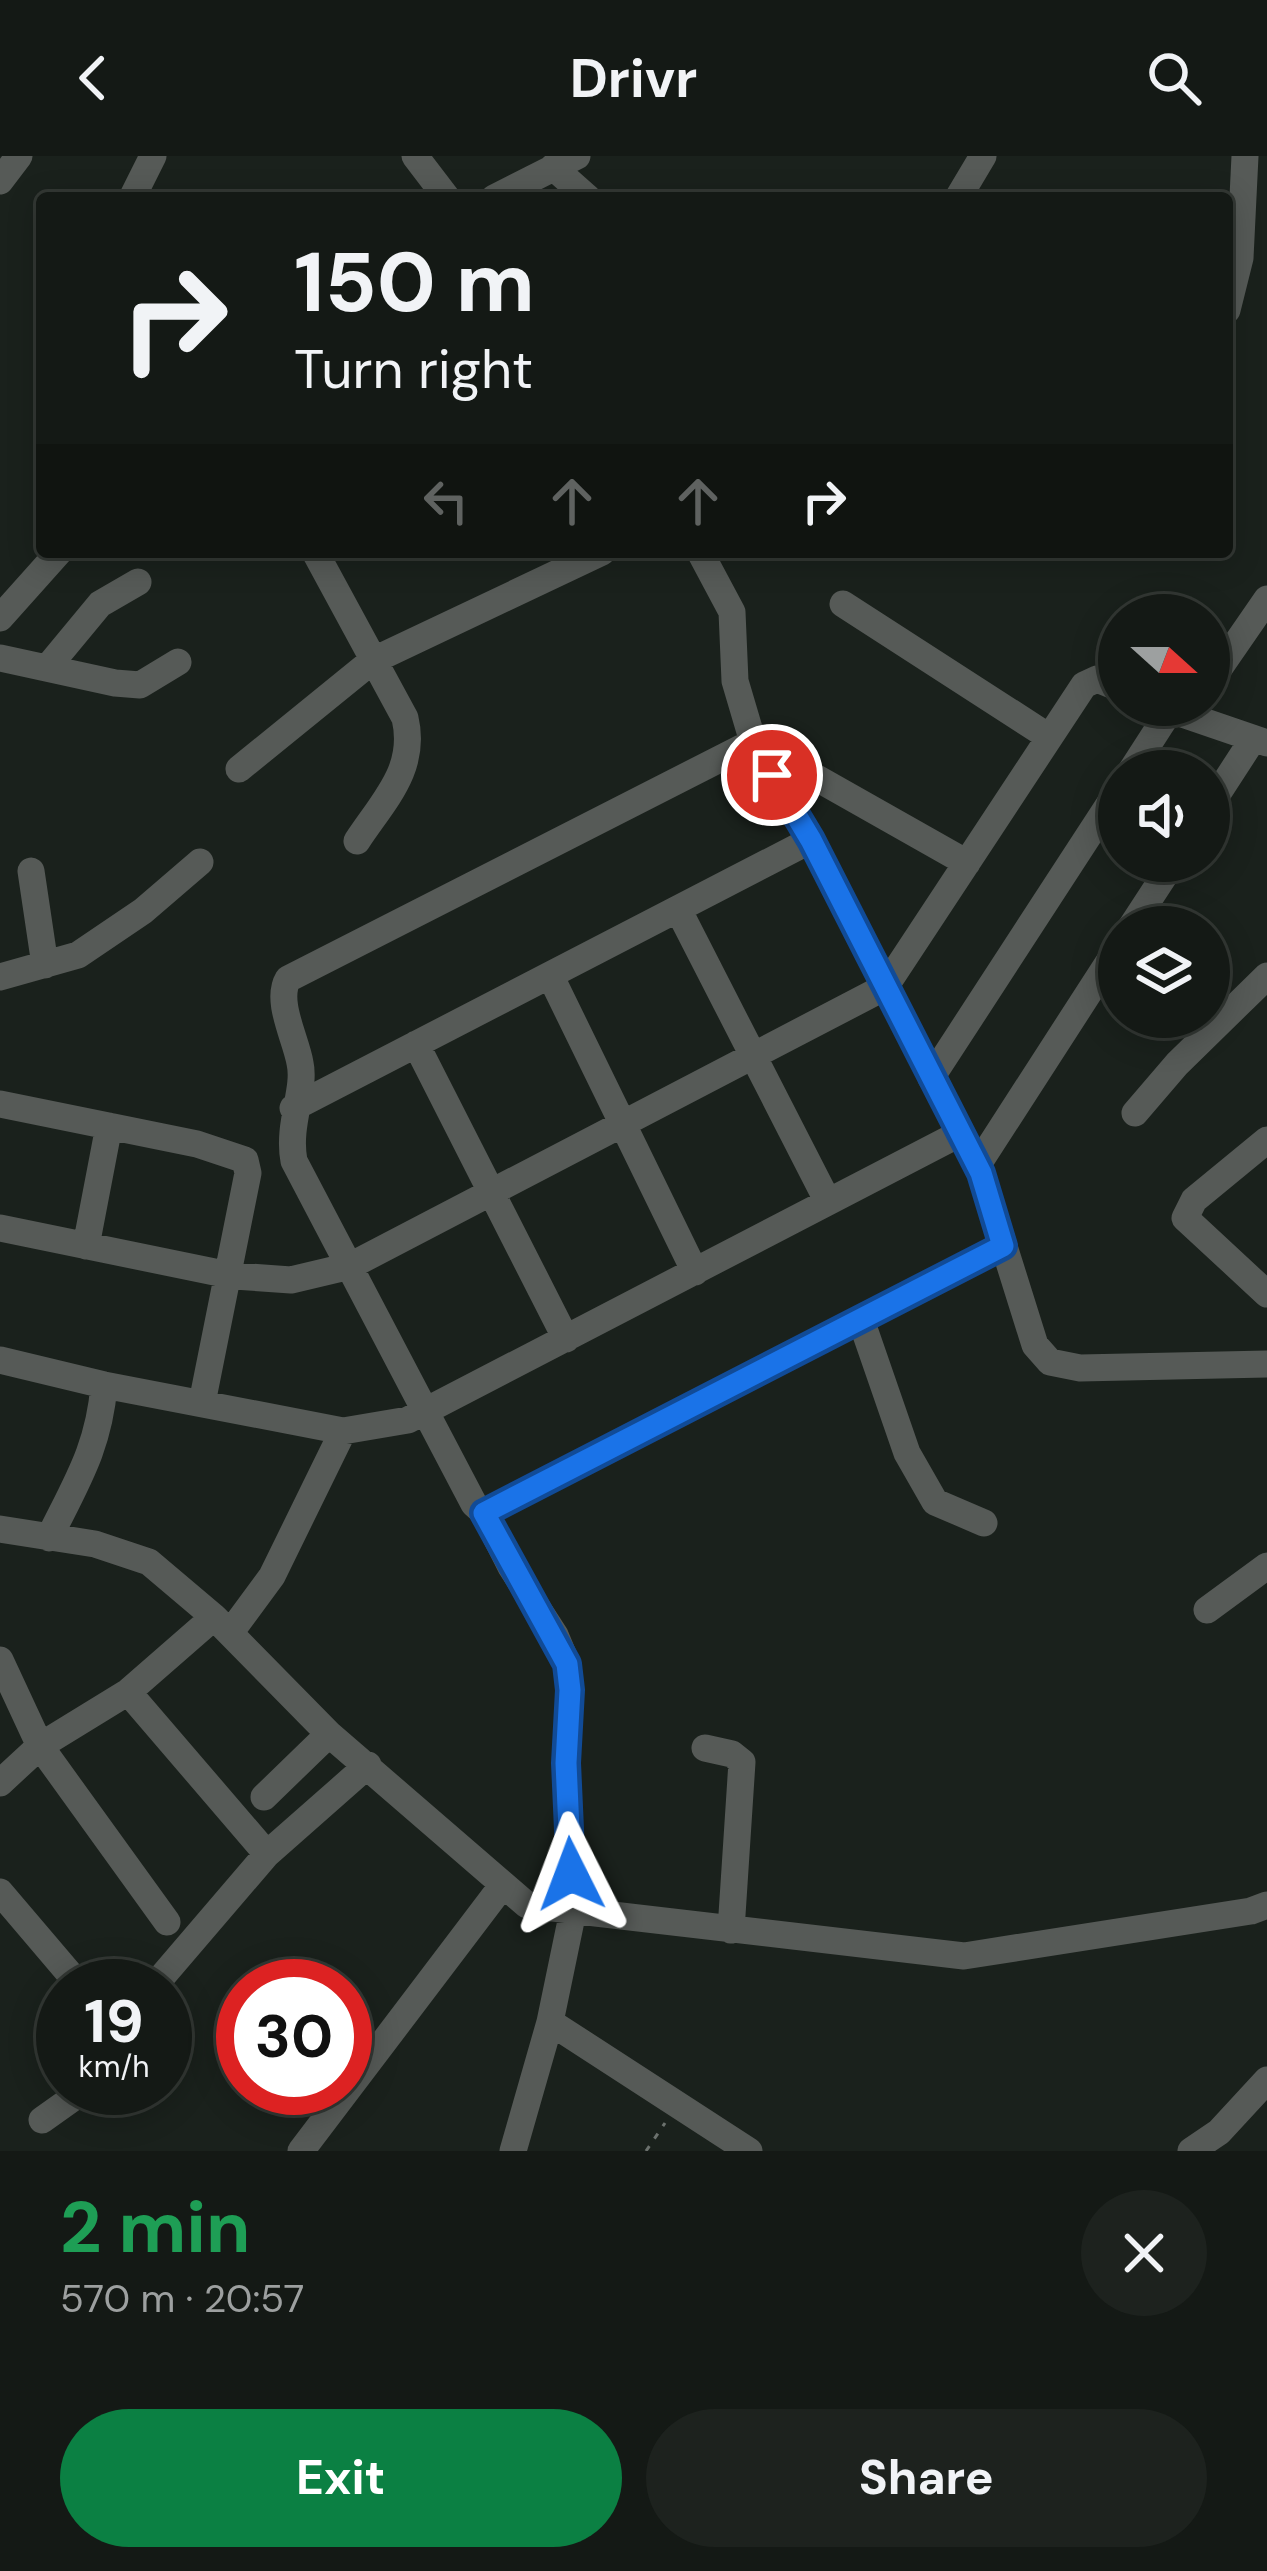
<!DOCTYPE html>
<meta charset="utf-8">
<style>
body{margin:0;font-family:"DM Sans",sans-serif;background:#1d221e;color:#f1f3f6;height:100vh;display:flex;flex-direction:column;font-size:45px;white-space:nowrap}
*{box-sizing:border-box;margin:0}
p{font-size:39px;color:#9da0a0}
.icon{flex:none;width:66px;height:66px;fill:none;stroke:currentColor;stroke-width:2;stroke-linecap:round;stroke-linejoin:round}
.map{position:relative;height:1995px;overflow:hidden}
.sheet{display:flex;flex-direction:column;background:#141915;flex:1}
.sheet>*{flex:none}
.hud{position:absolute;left:36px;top:36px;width:1197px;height:366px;border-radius:12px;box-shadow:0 6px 30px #0003,0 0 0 3px #333834;background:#141915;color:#f1f3f6;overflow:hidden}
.needle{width:78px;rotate:111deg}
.tools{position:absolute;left:1098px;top:438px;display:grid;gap:24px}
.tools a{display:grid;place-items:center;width:132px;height:132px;border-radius:50%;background:#141915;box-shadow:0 6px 30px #0003,0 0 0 3px #333834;font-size:60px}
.speed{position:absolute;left:36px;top:1803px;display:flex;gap:24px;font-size:60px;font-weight:700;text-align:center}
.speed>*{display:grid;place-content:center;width:156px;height:156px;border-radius:50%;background:#141915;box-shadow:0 6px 30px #0003,0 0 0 3px #333834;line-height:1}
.speed small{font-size:30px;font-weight:400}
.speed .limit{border:18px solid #d22;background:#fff;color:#111}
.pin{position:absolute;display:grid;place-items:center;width:102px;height:102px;color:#fff;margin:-51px;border:6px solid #fff;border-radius:50%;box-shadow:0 3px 12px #0007}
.me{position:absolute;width:132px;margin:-66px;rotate:357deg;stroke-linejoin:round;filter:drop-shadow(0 0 9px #0008)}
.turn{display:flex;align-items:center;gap:42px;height:252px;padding:0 60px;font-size:54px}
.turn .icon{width:156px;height:156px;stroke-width:2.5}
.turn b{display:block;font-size:84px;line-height:102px}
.lanes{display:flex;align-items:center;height:114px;padding:0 60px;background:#0003;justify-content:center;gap:60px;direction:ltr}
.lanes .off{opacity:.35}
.round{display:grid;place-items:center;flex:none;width:126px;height:126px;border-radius:63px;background:#1d221e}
.overview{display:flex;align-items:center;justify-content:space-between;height:204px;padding:0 60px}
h1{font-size:72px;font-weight:700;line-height:90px;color:#1e9e55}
.button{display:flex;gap:24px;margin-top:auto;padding:24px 60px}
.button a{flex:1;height:138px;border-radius:72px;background:#0b8043;color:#fff;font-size:48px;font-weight:700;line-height:138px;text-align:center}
.button a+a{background:#1d221e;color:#f1f3f6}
header{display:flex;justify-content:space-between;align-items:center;height:156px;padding:0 60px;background:#141915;font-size:54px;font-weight:700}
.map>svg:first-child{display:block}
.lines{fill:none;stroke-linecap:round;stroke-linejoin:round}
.path{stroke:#6b716d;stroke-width:3;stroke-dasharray:6 9;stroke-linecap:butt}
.minor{stroke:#565a57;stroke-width:27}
.route-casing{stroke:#114b97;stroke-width:30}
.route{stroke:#1a73e8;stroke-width:21}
</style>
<header><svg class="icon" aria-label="back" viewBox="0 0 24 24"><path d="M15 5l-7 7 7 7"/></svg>Drivr<svg class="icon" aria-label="search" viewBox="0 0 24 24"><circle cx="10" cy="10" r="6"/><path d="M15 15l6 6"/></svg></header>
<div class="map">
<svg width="1267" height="1995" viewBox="0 0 1267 1995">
<rect width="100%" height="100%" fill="#1a211c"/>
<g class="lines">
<!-- path -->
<path class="path" d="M646,1995L665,1967"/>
<!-- minor -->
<path class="minor" d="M415,0L447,42
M553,11L588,42
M0,25L19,0
M132,42L153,0
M494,42L577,0
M958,42L983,0
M1227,154L1240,102L1245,0
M315,396L405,562C417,613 384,644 357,685
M700,396L732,456L735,525L753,586L811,684L981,1017L1035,1189L1050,1206L1080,1212L1267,1208
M843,448L1049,581
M0,462L59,396
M0,502L115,527L140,529L178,506
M47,512L100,448L138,426
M1209,527L1267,443
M1156,549L1267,587
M239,613L372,505L602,396
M1131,615L1169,556
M1209,651L1253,583
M967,707L753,586L288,823C275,845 296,883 300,907C306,934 287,968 294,1005L474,1348L484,1357L1003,1090
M31,715L45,809
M678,753L828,1046
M1131,771L1174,705
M550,819L695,1116
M0,821L78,799L143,755L200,706
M416,888L566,1183
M931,922L1119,633
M0,948L197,988L245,1004L248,1017L202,1247
M293,952L811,684
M1135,957L1177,908L1267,820
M1267,984L1194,1044L1185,1062L1267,1138
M977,1010L1119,790
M0,1072L234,1120L291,1124L350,1110L885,831L1084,529L1097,523L1119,532
M86,1090L109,970
M861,1164L907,1297L935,1346L984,1367
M0,1204L104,1229L343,1275L408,1264L959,978
M484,1357L511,1411L555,1479L567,1508L570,1535L566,1607L573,1755L550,1866L513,1995
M0,1373L95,1388L149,1406L214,1461L329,1578L527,1749L964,1800L1251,1755L1267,1749
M49,1382C76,1327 99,1292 104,1229
M1207,1454L1267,1410
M230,1477L272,1420L343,1275
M0,1504L40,1590L167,1766
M128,1536L267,1698
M705,1592L732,1598L742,1606L731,1774
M0,1627L40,1590L128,1536L214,1461
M264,1641L329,1578
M0,1736L80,1830
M154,1830L267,1698L368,1609
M550,1866L749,1995
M42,1964L87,1932
M301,1995L502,1730
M1191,1995L1219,1976L1267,1924"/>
</g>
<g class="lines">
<defs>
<path id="route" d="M571,1718L566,1607L570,1534L567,1508L484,1357L1003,1090L981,1017L811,684L772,619"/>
</defs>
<!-- route casing -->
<use href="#route" class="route-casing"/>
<!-- route -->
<use href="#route" class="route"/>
</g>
</svg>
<div class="tools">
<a><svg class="needle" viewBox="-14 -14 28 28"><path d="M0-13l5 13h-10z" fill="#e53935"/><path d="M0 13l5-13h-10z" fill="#9da0a0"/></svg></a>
<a><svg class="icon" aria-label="sound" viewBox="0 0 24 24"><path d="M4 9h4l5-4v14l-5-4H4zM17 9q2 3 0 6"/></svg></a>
<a><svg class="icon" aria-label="layers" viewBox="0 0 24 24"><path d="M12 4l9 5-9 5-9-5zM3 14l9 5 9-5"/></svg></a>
</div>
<div class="speed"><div>19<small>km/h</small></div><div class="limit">30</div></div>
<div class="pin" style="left:772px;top:619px;background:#d93025"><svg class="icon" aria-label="arrive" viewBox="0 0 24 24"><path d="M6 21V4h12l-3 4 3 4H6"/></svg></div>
<svg class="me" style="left:571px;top:1718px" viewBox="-20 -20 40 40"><path d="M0-17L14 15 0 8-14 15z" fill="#1a73e8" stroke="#fff" stroke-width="4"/></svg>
<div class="hud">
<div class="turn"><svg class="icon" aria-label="right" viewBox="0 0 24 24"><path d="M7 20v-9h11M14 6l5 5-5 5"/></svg><div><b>150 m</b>Turn right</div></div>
<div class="lanes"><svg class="icon off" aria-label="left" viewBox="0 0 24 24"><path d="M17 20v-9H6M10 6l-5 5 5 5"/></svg><svg class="icon off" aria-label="ahead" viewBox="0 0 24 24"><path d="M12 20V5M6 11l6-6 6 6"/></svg><svg class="icon off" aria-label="ahead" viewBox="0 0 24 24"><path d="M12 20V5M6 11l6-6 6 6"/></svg><svg class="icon" aria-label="right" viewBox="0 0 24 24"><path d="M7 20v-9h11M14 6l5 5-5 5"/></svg></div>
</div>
</div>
<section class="sheet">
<div class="overview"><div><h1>2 min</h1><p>570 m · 20:57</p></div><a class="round"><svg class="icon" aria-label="close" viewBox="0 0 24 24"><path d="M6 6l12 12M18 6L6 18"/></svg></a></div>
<div class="button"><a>Exit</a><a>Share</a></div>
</section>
